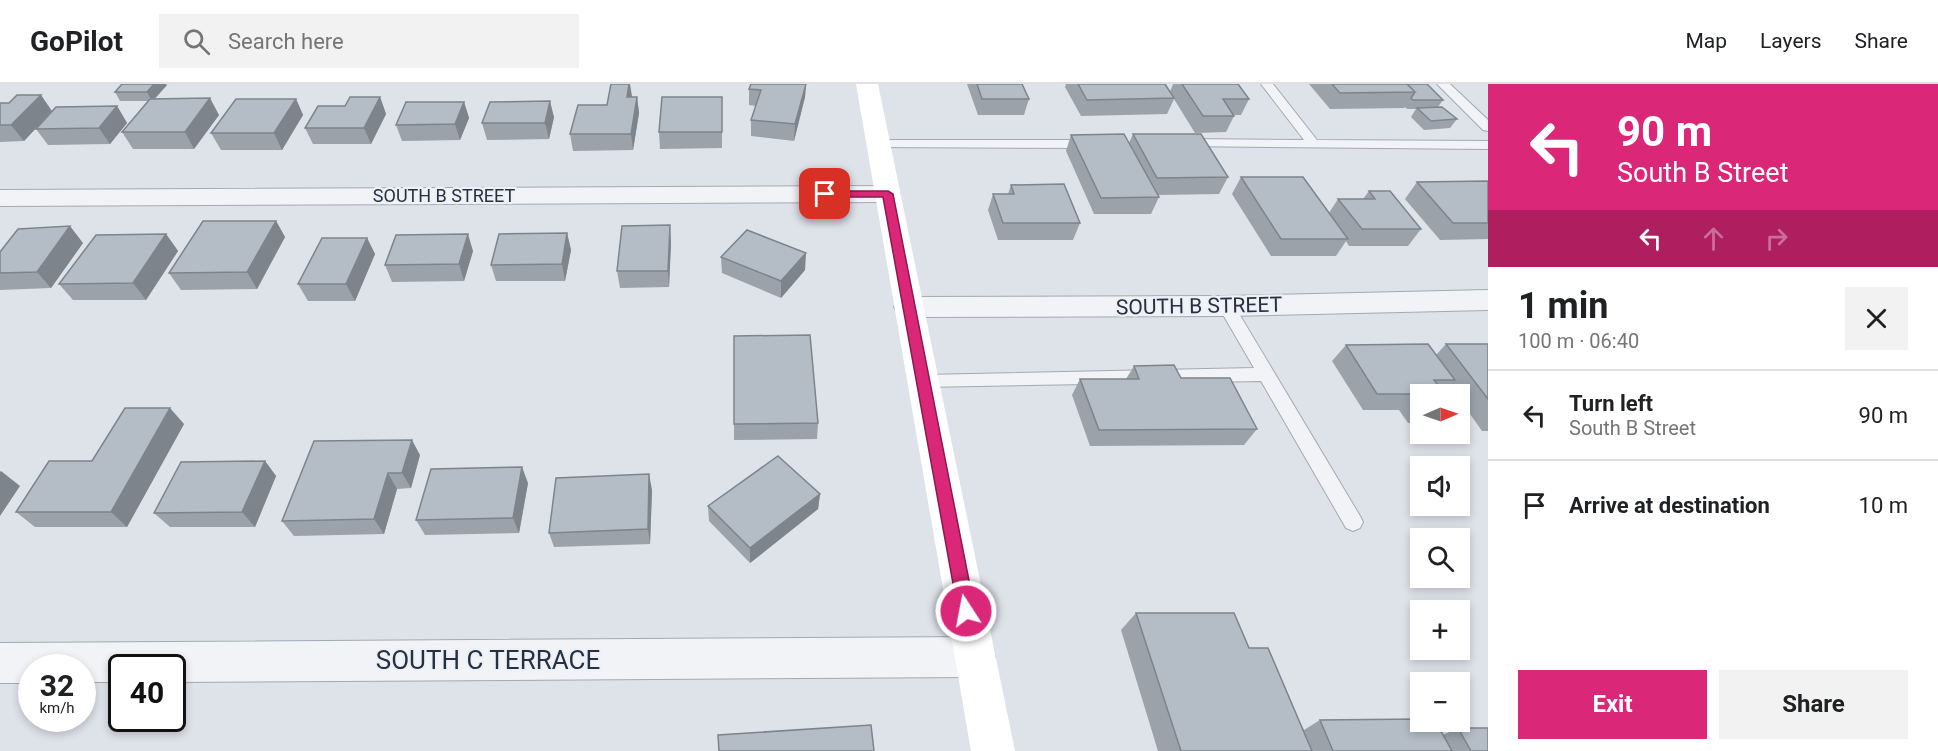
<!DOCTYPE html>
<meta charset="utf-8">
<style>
body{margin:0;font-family:Roboto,sans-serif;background:#f2f2f2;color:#202124;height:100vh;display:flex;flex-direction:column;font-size:22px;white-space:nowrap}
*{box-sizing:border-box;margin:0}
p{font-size:20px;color:#757577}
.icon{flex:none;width:33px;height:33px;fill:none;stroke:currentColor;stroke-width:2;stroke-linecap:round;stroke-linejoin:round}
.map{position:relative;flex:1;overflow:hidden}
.panel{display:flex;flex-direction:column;background:#fff;width:450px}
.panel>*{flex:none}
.top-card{background:#db2777;color:#fff;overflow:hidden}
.needle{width:39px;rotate:88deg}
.controls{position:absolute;left:1410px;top:300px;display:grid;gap:12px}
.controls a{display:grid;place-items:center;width:60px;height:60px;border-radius:0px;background:#fff;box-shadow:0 3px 9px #0003;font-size:30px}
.speed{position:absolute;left:18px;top:570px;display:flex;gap:12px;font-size:30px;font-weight:700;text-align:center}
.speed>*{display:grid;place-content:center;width:78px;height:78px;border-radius:50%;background:#fff;box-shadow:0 3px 9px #0003;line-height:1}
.speed small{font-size:15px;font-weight:400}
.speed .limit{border:3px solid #111;border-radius:9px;background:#fff;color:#111}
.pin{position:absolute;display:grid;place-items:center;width:51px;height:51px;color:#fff;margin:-26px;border-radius:12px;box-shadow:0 3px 9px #0006}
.me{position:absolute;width:66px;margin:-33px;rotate:349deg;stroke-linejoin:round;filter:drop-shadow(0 0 4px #0008)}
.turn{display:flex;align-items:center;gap:21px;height:126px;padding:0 30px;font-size:27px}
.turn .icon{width:78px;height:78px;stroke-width:2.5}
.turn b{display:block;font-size:42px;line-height:51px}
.lanes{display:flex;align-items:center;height:57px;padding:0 30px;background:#0003;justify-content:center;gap:30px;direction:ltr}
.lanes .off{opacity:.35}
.round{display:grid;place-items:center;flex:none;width:63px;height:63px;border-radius:0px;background:#f2f2f2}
.head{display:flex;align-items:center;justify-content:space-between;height:102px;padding:0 30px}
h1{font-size:36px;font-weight:700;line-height:45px}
.cta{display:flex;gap:12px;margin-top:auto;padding:12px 30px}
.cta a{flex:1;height:69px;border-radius:0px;background:#db2777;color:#fff;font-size:24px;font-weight:700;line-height:69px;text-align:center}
.cta a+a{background:#f2f2f2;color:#202124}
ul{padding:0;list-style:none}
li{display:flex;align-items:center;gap:18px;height:90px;padding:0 30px;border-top:2px solid #e0e0e0}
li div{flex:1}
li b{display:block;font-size:22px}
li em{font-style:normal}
header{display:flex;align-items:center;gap:36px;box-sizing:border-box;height:84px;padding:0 30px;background:#fff;border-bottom:2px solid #e0e0e0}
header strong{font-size:28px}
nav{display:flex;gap:33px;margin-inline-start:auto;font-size:21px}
.search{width:420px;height:54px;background:#f2f2f2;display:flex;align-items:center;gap:15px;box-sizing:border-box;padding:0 21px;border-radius:0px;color:#757577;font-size:22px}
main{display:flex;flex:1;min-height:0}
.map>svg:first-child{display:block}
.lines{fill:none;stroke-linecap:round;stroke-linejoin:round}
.lane-casing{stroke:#a3a9b3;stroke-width:2}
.street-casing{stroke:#a3a9b3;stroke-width:2}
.lane{fill:#f1f3f7;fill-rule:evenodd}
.street{fill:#f1f3f7;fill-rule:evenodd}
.secondary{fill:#fff;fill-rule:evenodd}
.wall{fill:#9ba2aa}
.shaded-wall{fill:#7e848b}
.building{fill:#b4bcc6;stroke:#7e848b;stroke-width:1.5}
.route{fill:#db2777;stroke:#8e194d;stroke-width:1.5}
.labels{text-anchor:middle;stroke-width:4.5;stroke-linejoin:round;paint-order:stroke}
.far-street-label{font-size:18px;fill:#263041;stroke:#edf1f6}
.street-label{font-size:21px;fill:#263041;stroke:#edf1f6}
.near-street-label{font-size:26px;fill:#263041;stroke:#edf1f6}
</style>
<header>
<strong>GoPilot</strong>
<div class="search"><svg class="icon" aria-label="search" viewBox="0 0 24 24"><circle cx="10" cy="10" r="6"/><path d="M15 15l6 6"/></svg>Search here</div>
<nav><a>Map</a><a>Layers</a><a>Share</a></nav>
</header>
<main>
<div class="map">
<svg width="1488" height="667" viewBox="0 0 1488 667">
<rect width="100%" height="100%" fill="#dee2e9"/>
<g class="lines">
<defs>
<path id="lane" d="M1261,0H1273L1317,56L1488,57V65L1178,62L1176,59L1183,55L1304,56Z
M1437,0H1450L1488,36V47L1483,46Z
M878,56H1092L1099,60L1092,64L873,63L871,60Z
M1226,216L1232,218L1360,432L1363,438L1360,444L1353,447L1346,444L1261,297L923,303L917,302L914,297L917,292L923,291L1254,284L1218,222L1220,218Z"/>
<path id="street" d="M887,102L896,104L900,110L896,116L887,118L0,122V106Z
M1488,206V226L1226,232L909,233L899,230L894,223L899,216L909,213L1226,212Z
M975,553L989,559L995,573L989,587L975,593L172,598V584H122V598H82V584H32V599H0V559Z"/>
</defs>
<!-- lane casing -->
<use href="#lane" class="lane-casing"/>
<!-- street casing -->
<use href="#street" class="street-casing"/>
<!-- lane -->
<use href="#lane" class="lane"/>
<!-- street -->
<use href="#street" class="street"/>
<!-- secondary -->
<path class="secondary" d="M856,0H878L1015,667H971Z"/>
</g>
<!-- wall -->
<path class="wall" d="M751,0H806L805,13L794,57L751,52V36L756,22L749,21V5Z
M967,0H1022L1029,15L1024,31H978Z
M1066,0H1165L1170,8L1173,0H1238L1249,15L1241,31H1234V32L1226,48L1195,49L1174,15L1167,30L1081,32L1065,3Z
M1309,0H1427L1443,16L1438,23L1457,35L1450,44L1424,46L1411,33L1416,25H1407L1405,23L1404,24L1330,25Z
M167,1L155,15L219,31L194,65H133L122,48L148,17H120L115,8Z
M380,13L386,30L371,60H313L305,44L345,22Z
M631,13H637L639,29L633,66L573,67L570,50L607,21Z
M722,13V64L660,65L659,48Z
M296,15L303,31L282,66H221L211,49Z
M464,18L469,34L460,56L402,57L396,41Z
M0,19L52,27L24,57L0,58Z
M117,22L127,39L110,60L48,61L36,45Z
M554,33L549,55L487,56L482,39Z
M1133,50L1228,93L1219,110L1157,111L1159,113L1151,130H1094L1066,67L1071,51L1129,59Z
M1241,93L1329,129L1338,115H1363L1369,107L1421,145L1408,162H1349L1346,157L1336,172H1271L1232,110Z
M1488,97V155L1440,156L1405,115L1417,98Z
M1011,101L1080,139L1073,156H998L988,126L993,110H1008Z
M276,137L285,153L257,205L181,206L169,189Z
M567,149L571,166L565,197H496L491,181Z
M166,150L178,167L146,216H73L59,200Z
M367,154L375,170L355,217H308L298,200Z
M671,158L669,203L620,204L617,187Z
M83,159L51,204L0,206V168Z
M473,167L464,197L392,198L385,181Z
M721,173L805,186L781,214L722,189Z
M734,252L818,339L817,355L734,356Z
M1446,260H1488V347H1482L1460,316V310H1456L1449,301L1443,308L1420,310V339H1408L1399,326H1363L1332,277L1346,261L1436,271Z
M1134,282L1181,294L1257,345L1244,361L1090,362L1072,311L1080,295H1126Z
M184,340L127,443H35L16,428Z
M420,371L411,404L397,405L384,450L294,452L282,437Z
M265,377L276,392L255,443H170L154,429Z
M528,399L519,449L425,451L416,436Z
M652,406L650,460L554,463L549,449Z
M820,410L818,425L750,479L709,437L708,422Z
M1136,529L1249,564L1304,646L1320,636L1443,651L1458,644L1488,667H1158L1121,546Z"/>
<!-- shaded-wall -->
<path class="shaded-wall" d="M154,0H166L167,1L152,17L147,8Z
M629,0H630L632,12L629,29L627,13Z
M806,0L805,13L794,57L795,40Z
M41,11L52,27L24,57L11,41Z
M380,13L386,30L371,60L364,44Z
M637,13L639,29L633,66L631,50Z
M210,14L219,31L194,65L185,48Z
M296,15L303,31L282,66L274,49Z
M550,17L554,33L549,55L545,39Z
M464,18L469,34L460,56L455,40Z
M117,22L127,39L110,60L99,44Z
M276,137L285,153L257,205L247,188Z
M670,141L671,158L669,203L668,187Z
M70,142L83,159L51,204L37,188Z
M567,149L571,166L565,197L562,180Z
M166,150L178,167L146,216L133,199Z
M468,150L473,167L464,197L459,180Z
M367,154L375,170L355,217L346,200Z
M806,169L805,186L781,214V197Z
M170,324L184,340L127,443L111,428Z
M412,356L420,371L411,404L402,389Z
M265,377L276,392L255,443L242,428Z
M522,383L528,399L519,449L513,434Z
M1,387L20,402L0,432V388Z
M388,389L397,405L384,450L374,435Z
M649,390L652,406L650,460L648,445Z
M820,410L818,425L750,479V464Z"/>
<!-- building -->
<path class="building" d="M122,0H154L147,8H115Z
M611,0H629L627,13H637L631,50H570L578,21H607Z
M751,0H806L795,40L751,36L761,6L749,5Z
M977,0H1022L1029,15H982Z
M1078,0H1165L1174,14L1087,16Z
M1182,0H1238L1249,15H1223L1234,32H1203Z
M1332,0H1407L1415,8L1340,9Z
M1407,0H1427L1443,16H1413L1411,14L1415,8Z
M17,11H41L11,41H0V19H9Z
M350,13H380L364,44H305L318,22H345Z
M662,13H722V48H659Z
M210,14L185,48H122L150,15Z
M236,15H296L274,49H211Z
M550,17L545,39H482L490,18Z
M406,18H464L455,40L396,41Z
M117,22L99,44L36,45L56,23Z
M1442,23L1457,35L1431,37L1417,24Z
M1124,50L1159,113L1101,114L1071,51Z
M1133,50H1201L1228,93L1157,94Z
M1241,93H1303L1348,155H1281Z
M1488,97V139H1453L1417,98Z
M1064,100L1080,139H1003L993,110H1014L1011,101Z
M1369,107H1390L1421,145H1362L1338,115H1375Z
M203,137H276L247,188L169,189Z
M670,141L668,187H617L622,142Z
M70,142L37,188L0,189V168L18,145Z
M747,146L806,169L781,197L721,173Z
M567,149L562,180L491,181L499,150Z
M166,150L133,199L59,200L96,151Z
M468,150L459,180L385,181L396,151Z
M322,154H367L346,200H298Z
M810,251L818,339L734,340V252Z
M1428,260L1455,296H1434L1445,310H1420V318L1415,310H1377L1346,261Z
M1446,260H1488V315Z
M1174,281L1181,294H1230L1257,345L1099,346L1080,295H1139L1134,282Z
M125,324H170L111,428H16L49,377H92Z
M412,356L402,389H388L374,435L282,437L314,357Z
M778,372L820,410L750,464L708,422Z
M265,377L242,428L154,429L181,378Z
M522,383L513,434L416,436L431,385Z
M649,390L648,445L549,449L556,394Z
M1136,529H1234L1249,564H1268L1312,667H1181Z
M1420,635V638H1436L1452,667H1333L1320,636Z
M871,641L874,667H719L718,651Z
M1458,644H1488V667H1471Z"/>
<!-- route -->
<path class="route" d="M888,107L893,110L975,527L972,533L966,535L961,533L958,527L883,113H825L820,110L825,107Z"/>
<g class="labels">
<!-- far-street labels -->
<g class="far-street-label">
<text x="444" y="118">SOUTH B STREET</text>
</g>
<!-- street labels -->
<g class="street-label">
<text transform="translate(1199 222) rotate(-1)" y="7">SOUTH B STREET</text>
</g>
<!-- near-street labels -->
<g class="near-street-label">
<text x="488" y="585">SOUTH C TERRACE</text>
</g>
</g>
</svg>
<div class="controls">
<a><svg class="needle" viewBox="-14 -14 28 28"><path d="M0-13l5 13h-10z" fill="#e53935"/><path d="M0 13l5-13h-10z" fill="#757577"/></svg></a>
<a><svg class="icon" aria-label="sound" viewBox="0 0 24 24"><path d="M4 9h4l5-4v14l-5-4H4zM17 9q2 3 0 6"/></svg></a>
<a><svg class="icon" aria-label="search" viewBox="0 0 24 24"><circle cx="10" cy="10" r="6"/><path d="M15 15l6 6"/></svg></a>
<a>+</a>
<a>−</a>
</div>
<div class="speed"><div>32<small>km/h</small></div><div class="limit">40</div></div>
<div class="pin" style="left:825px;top:110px;background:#d93025"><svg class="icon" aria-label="arrive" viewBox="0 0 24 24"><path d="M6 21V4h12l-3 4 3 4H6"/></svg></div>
<svg class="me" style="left:966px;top:527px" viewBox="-20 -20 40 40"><circle r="17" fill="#db2777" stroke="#fff" stroke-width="3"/><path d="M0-11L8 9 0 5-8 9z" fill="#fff"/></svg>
</div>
<section class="panel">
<div class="top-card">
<div class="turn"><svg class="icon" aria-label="left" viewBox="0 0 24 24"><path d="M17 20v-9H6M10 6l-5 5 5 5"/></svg><div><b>90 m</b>South B Street</div></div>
<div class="lanes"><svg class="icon" aria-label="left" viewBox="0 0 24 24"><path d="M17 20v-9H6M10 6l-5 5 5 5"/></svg><svg class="icon off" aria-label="ahead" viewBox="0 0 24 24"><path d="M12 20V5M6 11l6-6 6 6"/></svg><svg class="icon off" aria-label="right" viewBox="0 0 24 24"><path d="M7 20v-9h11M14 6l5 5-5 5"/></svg></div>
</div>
<div class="head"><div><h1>1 min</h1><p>100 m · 06:40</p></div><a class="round"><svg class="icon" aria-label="close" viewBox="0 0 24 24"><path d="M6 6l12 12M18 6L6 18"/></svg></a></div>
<ul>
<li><svg class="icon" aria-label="left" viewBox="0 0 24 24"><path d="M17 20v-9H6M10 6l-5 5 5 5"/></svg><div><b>Turn left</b><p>South B Street</p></div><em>90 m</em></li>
<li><svg class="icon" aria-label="arrive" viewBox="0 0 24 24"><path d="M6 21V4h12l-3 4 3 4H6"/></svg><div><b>Arrive at destination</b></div><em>10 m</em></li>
</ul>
<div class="cta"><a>Exit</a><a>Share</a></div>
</section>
</main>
